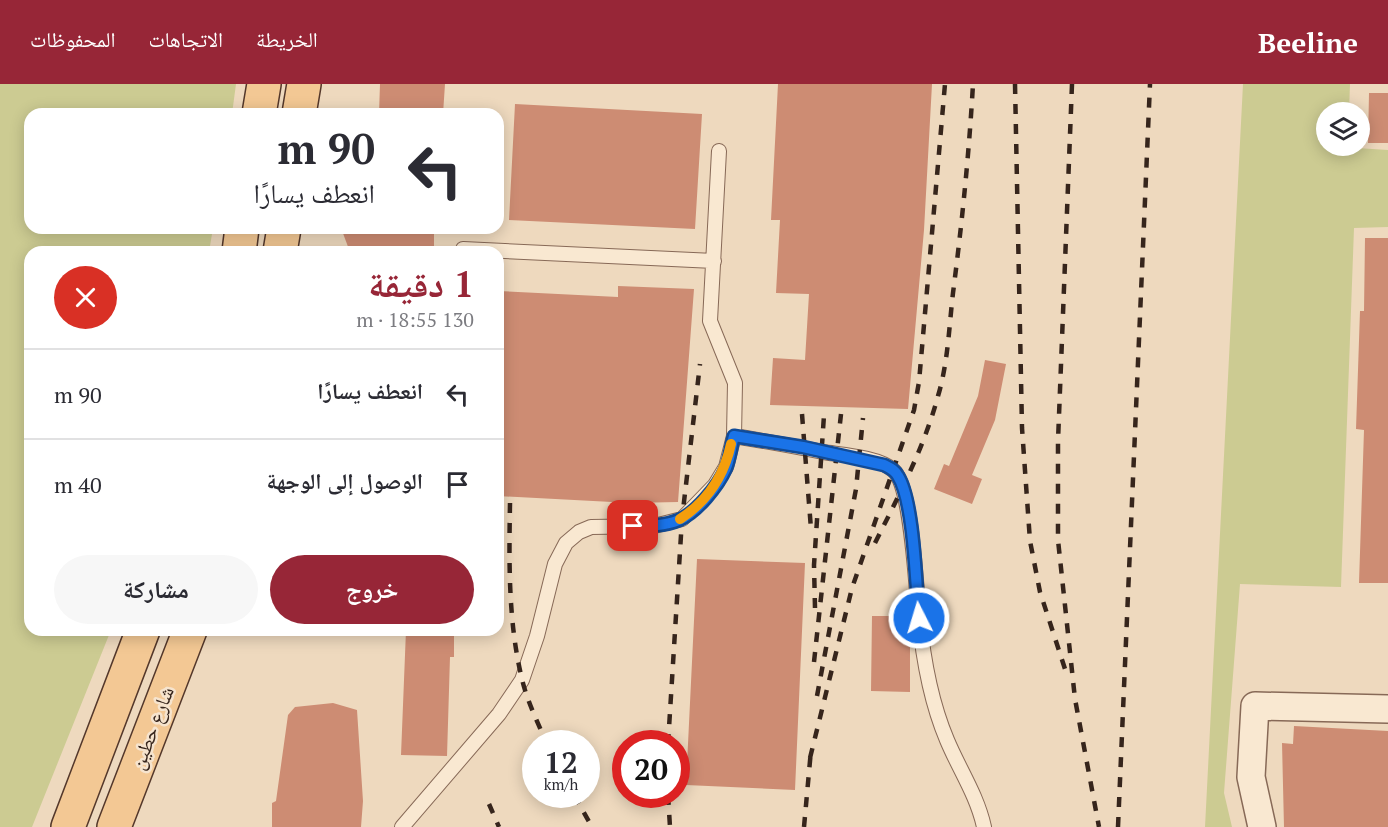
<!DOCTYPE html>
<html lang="ar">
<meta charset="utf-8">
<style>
body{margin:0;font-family:"PT Serif","Noto Naskh Arabic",serif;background:#f7f7f7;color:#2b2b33;direction:rtl;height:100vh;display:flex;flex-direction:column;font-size:22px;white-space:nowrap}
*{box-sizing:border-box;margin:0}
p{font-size:20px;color:#7c7c81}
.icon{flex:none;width:33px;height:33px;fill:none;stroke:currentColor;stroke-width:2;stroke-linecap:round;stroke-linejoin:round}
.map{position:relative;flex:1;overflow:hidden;direction:ltr}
.details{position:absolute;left:24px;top:162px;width:480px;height:390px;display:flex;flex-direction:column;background:#fff;border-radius:18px;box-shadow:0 3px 15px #0003;direction:rtl}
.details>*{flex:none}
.banner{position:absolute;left:24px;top:24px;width:480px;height:126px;border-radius:18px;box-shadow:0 3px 15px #0003;direction:rtl;background:#fff;color:#2b2b33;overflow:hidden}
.tools{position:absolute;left:1316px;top:18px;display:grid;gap:12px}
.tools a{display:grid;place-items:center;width:54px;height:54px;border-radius:50%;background:#fff;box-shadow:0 3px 15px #0003;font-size:30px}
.speed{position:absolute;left:522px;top:646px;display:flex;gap:12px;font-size:30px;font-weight:700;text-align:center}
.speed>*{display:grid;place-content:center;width:78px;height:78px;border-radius:50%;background:#fff;box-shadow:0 3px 15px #0003;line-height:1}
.speed small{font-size:15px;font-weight:400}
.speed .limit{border:9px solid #d22;background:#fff;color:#111}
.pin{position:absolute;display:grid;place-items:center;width:51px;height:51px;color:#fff;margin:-26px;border-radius:12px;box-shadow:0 3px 9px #0006}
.me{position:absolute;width:66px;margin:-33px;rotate:355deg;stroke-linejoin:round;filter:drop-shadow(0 0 4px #0008)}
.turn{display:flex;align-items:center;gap:21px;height:126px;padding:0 30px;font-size:27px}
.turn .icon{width:78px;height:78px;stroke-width:2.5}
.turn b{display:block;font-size:42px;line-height:51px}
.round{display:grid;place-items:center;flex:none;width:63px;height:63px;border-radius:32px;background:#f7f7f7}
.overview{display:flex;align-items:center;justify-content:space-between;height:102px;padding:0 30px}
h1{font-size:36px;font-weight:700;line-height:45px;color:#972637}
.cta{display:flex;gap:12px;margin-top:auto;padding:12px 30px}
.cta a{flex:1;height:69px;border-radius:36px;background:#972637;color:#fff;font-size:24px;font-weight:700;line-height:69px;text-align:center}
.cta a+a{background:#f7f7f7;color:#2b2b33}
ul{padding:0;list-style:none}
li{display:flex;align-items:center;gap:18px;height:90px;padding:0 30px;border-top:2px solid #e1e1e2}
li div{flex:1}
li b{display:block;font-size:22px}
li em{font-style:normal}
header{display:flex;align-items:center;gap:36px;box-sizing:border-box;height:84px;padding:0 30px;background:#972637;color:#fff}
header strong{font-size:28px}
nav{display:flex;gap:33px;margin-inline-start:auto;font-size:21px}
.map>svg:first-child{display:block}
.green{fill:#cccb92}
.building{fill:#cd8c73}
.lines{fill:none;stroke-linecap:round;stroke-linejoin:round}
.service-casing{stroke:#876957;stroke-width:16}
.minor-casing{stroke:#876957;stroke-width:30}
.primary-casing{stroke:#54382b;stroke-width:36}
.service{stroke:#f9e8d1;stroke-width:14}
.minor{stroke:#f9e8d1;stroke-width:27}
.primary{stroke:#f3c894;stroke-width:33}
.rail{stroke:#36251c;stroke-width:4.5;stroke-dasharray:10 10;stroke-linecap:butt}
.route-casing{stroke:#114b97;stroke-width:15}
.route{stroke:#1a73e8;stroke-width:10}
.slow{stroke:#f59e0b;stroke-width:10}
.labels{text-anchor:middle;stroke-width:5;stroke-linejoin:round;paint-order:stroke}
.street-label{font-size:20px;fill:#36251c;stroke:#f6e4ce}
</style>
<header>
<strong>Beeline</strong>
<nav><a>الخريطة</a><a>الاتجاهات</a><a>المحفوظات</a></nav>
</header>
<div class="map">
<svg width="1388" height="743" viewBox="0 0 1388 743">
<rect width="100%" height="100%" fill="#eed9be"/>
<!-- green -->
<path class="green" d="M0,0H236L232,30H30V144H213L209,168H30V546H111L32,743H0Z
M1243,0H1350L1349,28H1326V62L1388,66V143L1354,144L1341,503L1240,500L1224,709L1232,743H1205Z"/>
<!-- building -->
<path class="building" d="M380,0H445L443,30H379Z
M778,0H932L924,146L908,325L770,321L773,274L805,276L809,210L776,209L780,136H771Z
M1369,9H1388V59H1368Z
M515,20L702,30L695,145L509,136Z
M341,144H434V168H350Z
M1365,154H1388V499H1359L1364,346L1356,345L1360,227H1364Z
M618,202L694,205L678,418L631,419L498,412V207L618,213Z
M985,276L1006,280L995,336L972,391L982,395L972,420L934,405L944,380L949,382L978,312Z
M697,475L805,479L795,706L686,701Z
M872,532H910V608L871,607Z
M406,546H454V573H450L447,672L401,671Z
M333,619L357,626L363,717L361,743H272V719L276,717L288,631L295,623Z
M1294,642L1388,647V743H1284L1282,659L1293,660Z"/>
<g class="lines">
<defs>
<path id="service" d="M463,165L714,177
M734,352C764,357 793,362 823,368C842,371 878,373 893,386C912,401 916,505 919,532C923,574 930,616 947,656C959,685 977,711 984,743
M402,743L499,630L522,596L537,552L555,480L566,459L579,448L591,443L654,442L682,435L715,401L726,383L734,352L735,299L710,237L719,67"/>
<path id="minor" d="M1262,743L1251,693L1255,622L1388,625"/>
<path id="primary" d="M259,30L264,0
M299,30L304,0
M239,168L242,144
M280,168L284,144
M68,743L143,546
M114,743L190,546"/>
</defs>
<!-- service casing -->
<use href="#service" class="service-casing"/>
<!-- minor casing -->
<use href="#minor" class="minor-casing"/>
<!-- primary casing -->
<use href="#primary" class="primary-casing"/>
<!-- service -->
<use href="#service" class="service"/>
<!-- minor -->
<use href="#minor" class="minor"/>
<!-- primary -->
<use href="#primary" class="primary"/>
<!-- rail -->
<path class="rail" d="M1015,0L1022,344L1030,457L1040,508L1066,588
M1072,0L1058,357V456L1075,615L1099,743
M802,330L811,445
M510,419C509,477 508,538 522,595C527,617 538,639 547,660
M875,459C899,411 924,364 938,312C948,279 949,243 953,209C962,139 969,70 973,0
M815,524L814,481L824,331
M814,578L841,330
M817,612L856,405L863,334
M668,660L682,435L700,280
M810,674L852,504L914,326L919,298L945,0
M574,711L592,743
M668,711L670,743
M489,720L499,743
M804,743L811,666
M1118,743L1150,0"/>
</g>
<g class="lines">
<defs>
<path id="route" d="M633,442C648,442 665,442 679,436C697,428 718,402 726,384C730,374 731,362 734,352L803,363L884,381C890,384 895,386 898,392C914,417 916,502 919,534"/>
</defs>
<!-- route casing -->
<use href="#route" class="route-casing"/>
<!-- route -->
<use href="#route" class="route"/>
<!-- slow -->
<path class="slow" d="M680,435C708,417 724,392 731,360"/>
</g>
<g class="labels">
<!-- street labels -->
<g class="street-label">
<text transform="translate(152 644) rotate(-69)" y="7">شارع حطين</text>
</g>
</g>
</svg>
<div class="tools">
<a><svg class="icon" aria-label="layers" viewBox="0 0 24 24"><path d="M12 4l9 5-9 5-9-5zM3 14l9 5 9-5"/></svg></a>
</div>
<div class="speed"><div>12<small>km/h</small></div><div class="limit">20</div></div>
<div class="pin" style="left:633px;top:442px;background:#d93025"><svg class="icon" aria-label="arrive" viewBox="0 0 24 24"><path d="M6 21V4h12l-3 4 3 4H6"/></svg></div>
<svg class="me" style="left:919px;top:534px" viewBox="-20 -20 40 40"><circle r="17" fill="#1a73e8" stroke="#fff" stroke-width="3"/><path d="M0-11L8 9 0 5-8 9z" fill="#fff"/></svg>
<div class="banner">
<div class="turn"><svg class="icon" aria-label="left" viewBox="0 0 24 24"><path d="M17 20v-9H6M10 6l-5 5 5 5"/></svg><div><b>90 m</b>انعطف يسارًا</div></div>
</div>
<section class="details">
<div class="overview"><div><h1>1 دقيقة</h1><p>130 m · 18:55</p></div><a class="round" style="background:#d93025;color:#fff"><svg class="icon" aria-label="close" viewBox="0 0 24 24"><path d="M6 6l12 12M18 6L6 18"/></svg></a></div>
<ul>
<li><svg class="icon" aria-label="left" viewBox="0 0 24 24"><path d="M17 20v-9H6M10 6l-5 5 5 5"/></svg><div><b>انعطف يسارًا</b></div><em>90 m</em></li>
<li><svg class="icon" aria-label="arrive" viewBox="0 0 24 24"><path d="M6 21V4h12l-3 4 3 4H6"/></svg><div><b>الوصول إلى الوجهة</b></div><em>40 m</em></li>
</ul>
<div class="cta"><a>خروج</a><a>مشاركة</a></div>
</section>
</div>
